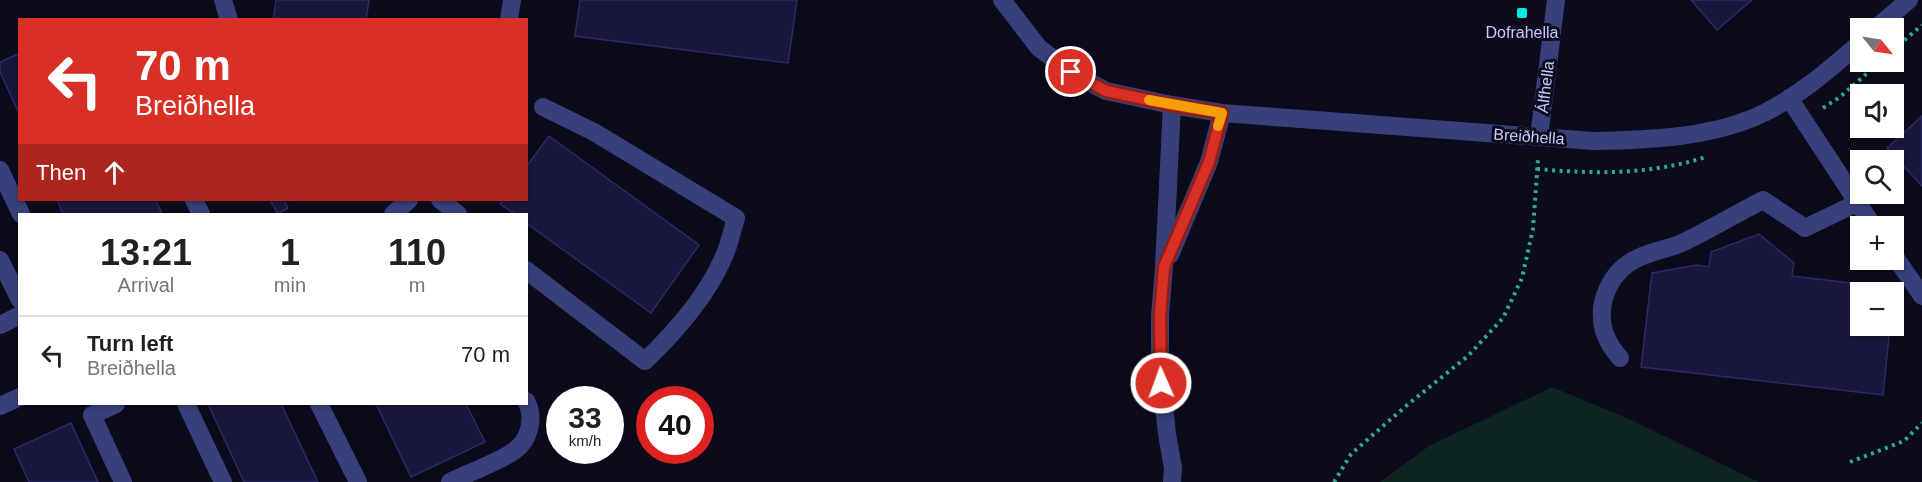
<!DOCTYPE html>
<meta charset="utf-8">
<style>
body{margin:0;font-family:Helvetica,sans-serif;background:#f6f6f6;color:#202124;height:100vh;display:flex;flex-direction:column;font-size:22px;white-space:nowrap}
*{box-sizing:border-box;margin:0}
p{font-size:20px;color:#757577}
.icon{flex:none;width:33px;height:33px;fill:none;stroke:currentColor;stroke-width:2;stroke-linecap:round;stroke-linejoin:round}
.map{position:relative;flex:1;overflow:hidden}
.side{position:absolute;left:18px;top:213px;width:510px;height:192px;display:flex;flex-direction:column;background:#fff;border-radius:0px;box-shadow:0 2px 4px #0004}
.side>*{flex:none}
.top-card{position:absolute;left:18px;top:18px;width:510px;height:183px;border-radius:0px;box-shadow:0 2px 4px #0004;background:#d93025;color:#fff;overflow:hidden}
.needle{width:39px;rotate:120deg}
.tools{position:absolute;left:1850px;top:18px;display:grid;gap:12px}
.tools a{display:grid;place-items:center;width:54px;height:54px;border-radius:0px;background:#fff;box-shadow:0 2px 4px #0004;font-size:30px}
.speed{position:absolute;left:546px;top:386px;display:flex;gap:12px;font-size:30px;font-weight:700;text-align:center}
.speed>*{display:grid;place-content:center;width:78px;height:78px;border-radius:50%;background:#fff;box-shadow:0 2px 4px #0004;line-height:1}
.speed small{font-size:15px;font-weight:400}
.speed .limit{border:9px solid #d22;background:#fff;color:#111}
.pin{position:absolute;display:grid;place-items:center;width:51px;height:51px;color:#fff;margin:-26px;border:3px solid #fff;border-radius:50%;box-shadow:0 2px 6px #0007}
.me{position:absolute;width:66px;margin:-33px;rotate:358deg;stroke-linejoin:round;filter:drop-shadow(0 0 4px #0008)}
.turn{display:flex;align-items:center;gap:21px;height:126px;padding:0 18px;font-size:27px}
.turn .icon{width:78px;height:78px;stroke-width:2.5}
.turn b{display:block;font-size:42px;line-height:51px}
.then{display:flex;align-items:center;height:57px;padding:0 18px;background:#0003;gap:12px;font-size:22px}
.eta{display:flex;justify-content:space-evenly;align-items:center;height:102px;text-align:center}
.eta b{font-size:36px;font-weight:700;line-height:42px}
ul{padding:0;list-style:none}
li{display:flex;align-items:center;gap:18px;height:78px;padding:0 18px;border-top:2px solid #e0e0e0}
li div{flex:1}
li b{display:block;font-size:22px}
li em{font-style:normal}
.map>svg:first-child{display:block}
.green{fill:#0f2521}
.building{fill:#19183c;stroke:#2d2a68;stroke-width:1.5}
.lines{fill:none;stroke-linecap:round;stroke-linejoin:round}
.path{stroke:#2faa8e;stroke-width:4;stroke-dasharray:3 4.5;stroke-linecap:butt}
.minor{stroke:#37407a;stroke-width:18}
.route-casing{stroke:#8d1f18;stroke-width:15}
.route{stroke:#d93025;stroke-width:10}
.slow{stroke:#f59e0b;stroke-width:10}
.poi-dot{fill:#05ecdd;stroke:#0c0b1c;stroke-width:2}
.labels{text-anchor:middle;stroke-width:6;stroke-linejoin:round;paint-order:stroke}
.poi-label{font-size:16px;fill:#c7cafe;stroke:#0c0b1c}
.street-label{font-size:16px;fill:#c7cafe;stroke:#0c0b1c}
</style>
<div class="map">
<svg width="1922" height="482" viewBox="0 0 1922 482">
<rect width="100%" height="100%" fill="#0c0b1c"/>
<!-- green -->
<path class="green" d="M1552,387L1629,419L1759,482H1380L1429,446Z"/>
<!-- building -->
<path class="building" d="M276,0H369L366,20H273Z
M580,0H797L788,63L575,36Z
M1691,0H1752L1717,30Z
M20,53V116L0,72V62Z
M1922,116V186L1887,148Z
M549,136L699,245L651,313L526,223V214H515L500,204L503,200H526V167Z
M57,200H156L162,214H63Z
M270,200H284L288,208L278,214Z
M1759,234L1794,263L1792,276L1859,284L1867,292H1860V326H1890L1883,395L1641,367L1652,273L1696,265L1709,267L1711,252Z
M208,404H281L318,482H244Z
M376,404H466L485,442L411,477Z
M71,423L98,482H29L14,449Z"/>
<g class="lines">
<!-- path -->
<path class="path" d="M1893,50L1922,25
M1823,108L1840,97L1880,62
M1537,169C1595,174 1649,175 1706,157
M1850,462L1904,441L1922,423
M1334,482L1351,454L1406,406L1468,356L1503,318L1522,278L1533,229L1538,159"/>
<!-- minor -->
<path class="minor" d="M223,0L229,20
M1002,0L1039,48L1071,72L1106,91L1172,105L1222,113L1593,141C1649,140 1712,138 1764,113C1800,95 1830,69 1860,43
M509,20L512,0
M1876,28L1909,0
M1789,98L1873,226
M1172,105L1164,267L1160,316V366L1167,434L1173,468L1172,482
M1539,137L1556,0
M0,170L21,214
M194,200L201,214
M440,200L458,214
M393,214L409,200
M1893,254L1922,296
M1170,255L1209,162L1222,113
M0,260L20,300
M526,270L645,361C677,330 708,295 725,254C730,243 732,230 736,218L594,132L543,107
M0,325L20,315
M1620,358C1613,350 1607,341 1604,331C1596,302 1611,270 1638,258C1652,251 1668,249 1682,243C1709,230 1736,214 1763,200L1805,228L1857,203
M116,404L92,415L123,482
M186,404L223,482
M319,404L358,482
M0,406L20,397
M450,482C468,473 499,462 514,451C530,440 535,417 526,401"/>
</g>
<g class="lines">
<defs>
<path id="route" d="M1071,72L1106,91L1172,105L1222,113L1209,162L1164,267L1160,316L1161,383"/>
</defs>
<!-- route casing -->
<use href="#route" class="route-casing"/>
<!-- route -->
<use href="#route" class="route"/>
<!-- slow -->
<path class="slow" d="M1149,100L1222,113L1218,126"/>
</g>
<!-- markers -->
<rect class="poi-dot" x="1516" y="7" width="12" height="12" rx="3"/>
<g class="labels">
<!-- poi labels -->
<g class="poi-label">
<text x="1522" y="38">Dofrahella</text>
</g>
<!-- street labels -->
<g class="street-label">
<text transform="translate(1545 87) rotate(-83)" y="6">Álfhella</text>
<text transform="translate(1529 136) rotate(4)" y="6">Breiðhella</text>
</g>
</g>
</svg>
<div class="tools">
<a><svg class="needle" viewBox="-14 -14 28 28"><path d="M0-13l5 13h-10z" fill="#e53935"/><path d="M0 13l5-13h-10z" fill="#757577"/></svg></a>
<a><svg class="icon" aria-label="sound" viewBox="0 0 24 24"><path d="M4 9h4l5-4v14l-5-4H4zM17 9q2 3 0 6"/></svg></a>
<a><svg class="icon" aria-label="search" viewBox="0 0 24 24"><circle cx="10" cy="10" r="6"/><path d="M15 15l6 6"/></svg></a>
<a>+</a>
<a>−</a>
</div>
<div class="speed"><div>33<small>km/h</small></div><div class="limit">40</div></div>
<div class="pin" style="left:1071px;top:72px;background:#d93025"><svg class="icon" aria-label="arrive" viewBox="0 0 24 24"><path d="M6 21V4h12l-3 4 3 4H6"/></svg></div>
<svg class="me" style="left:1161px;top:383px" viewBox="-20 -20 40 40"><circle r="17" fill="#d93025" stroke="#fff" stroke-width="3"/><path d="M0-11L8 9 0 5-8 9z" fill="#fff"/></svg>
<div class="top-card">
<div class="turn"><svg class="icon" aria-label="left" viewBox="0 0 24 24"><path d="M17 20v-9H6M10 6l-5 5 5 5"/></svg><div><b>70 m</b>Breiðhella</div></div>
<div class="then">Then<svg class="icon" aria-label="ahead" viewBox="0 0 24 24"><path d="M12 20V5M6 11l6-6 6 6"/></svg></div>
</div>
<section class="side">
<div class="eta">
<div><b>13:21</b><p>Arrival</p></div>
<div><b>1</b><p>min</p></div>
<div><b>110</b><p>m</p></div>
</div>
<ul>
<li><svg class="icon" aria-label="left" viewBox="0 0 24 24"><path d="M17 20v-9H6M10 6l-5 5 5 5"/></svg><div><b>Turn left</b><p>Breiðhella</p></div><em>70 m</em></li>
</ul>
</section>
</div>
